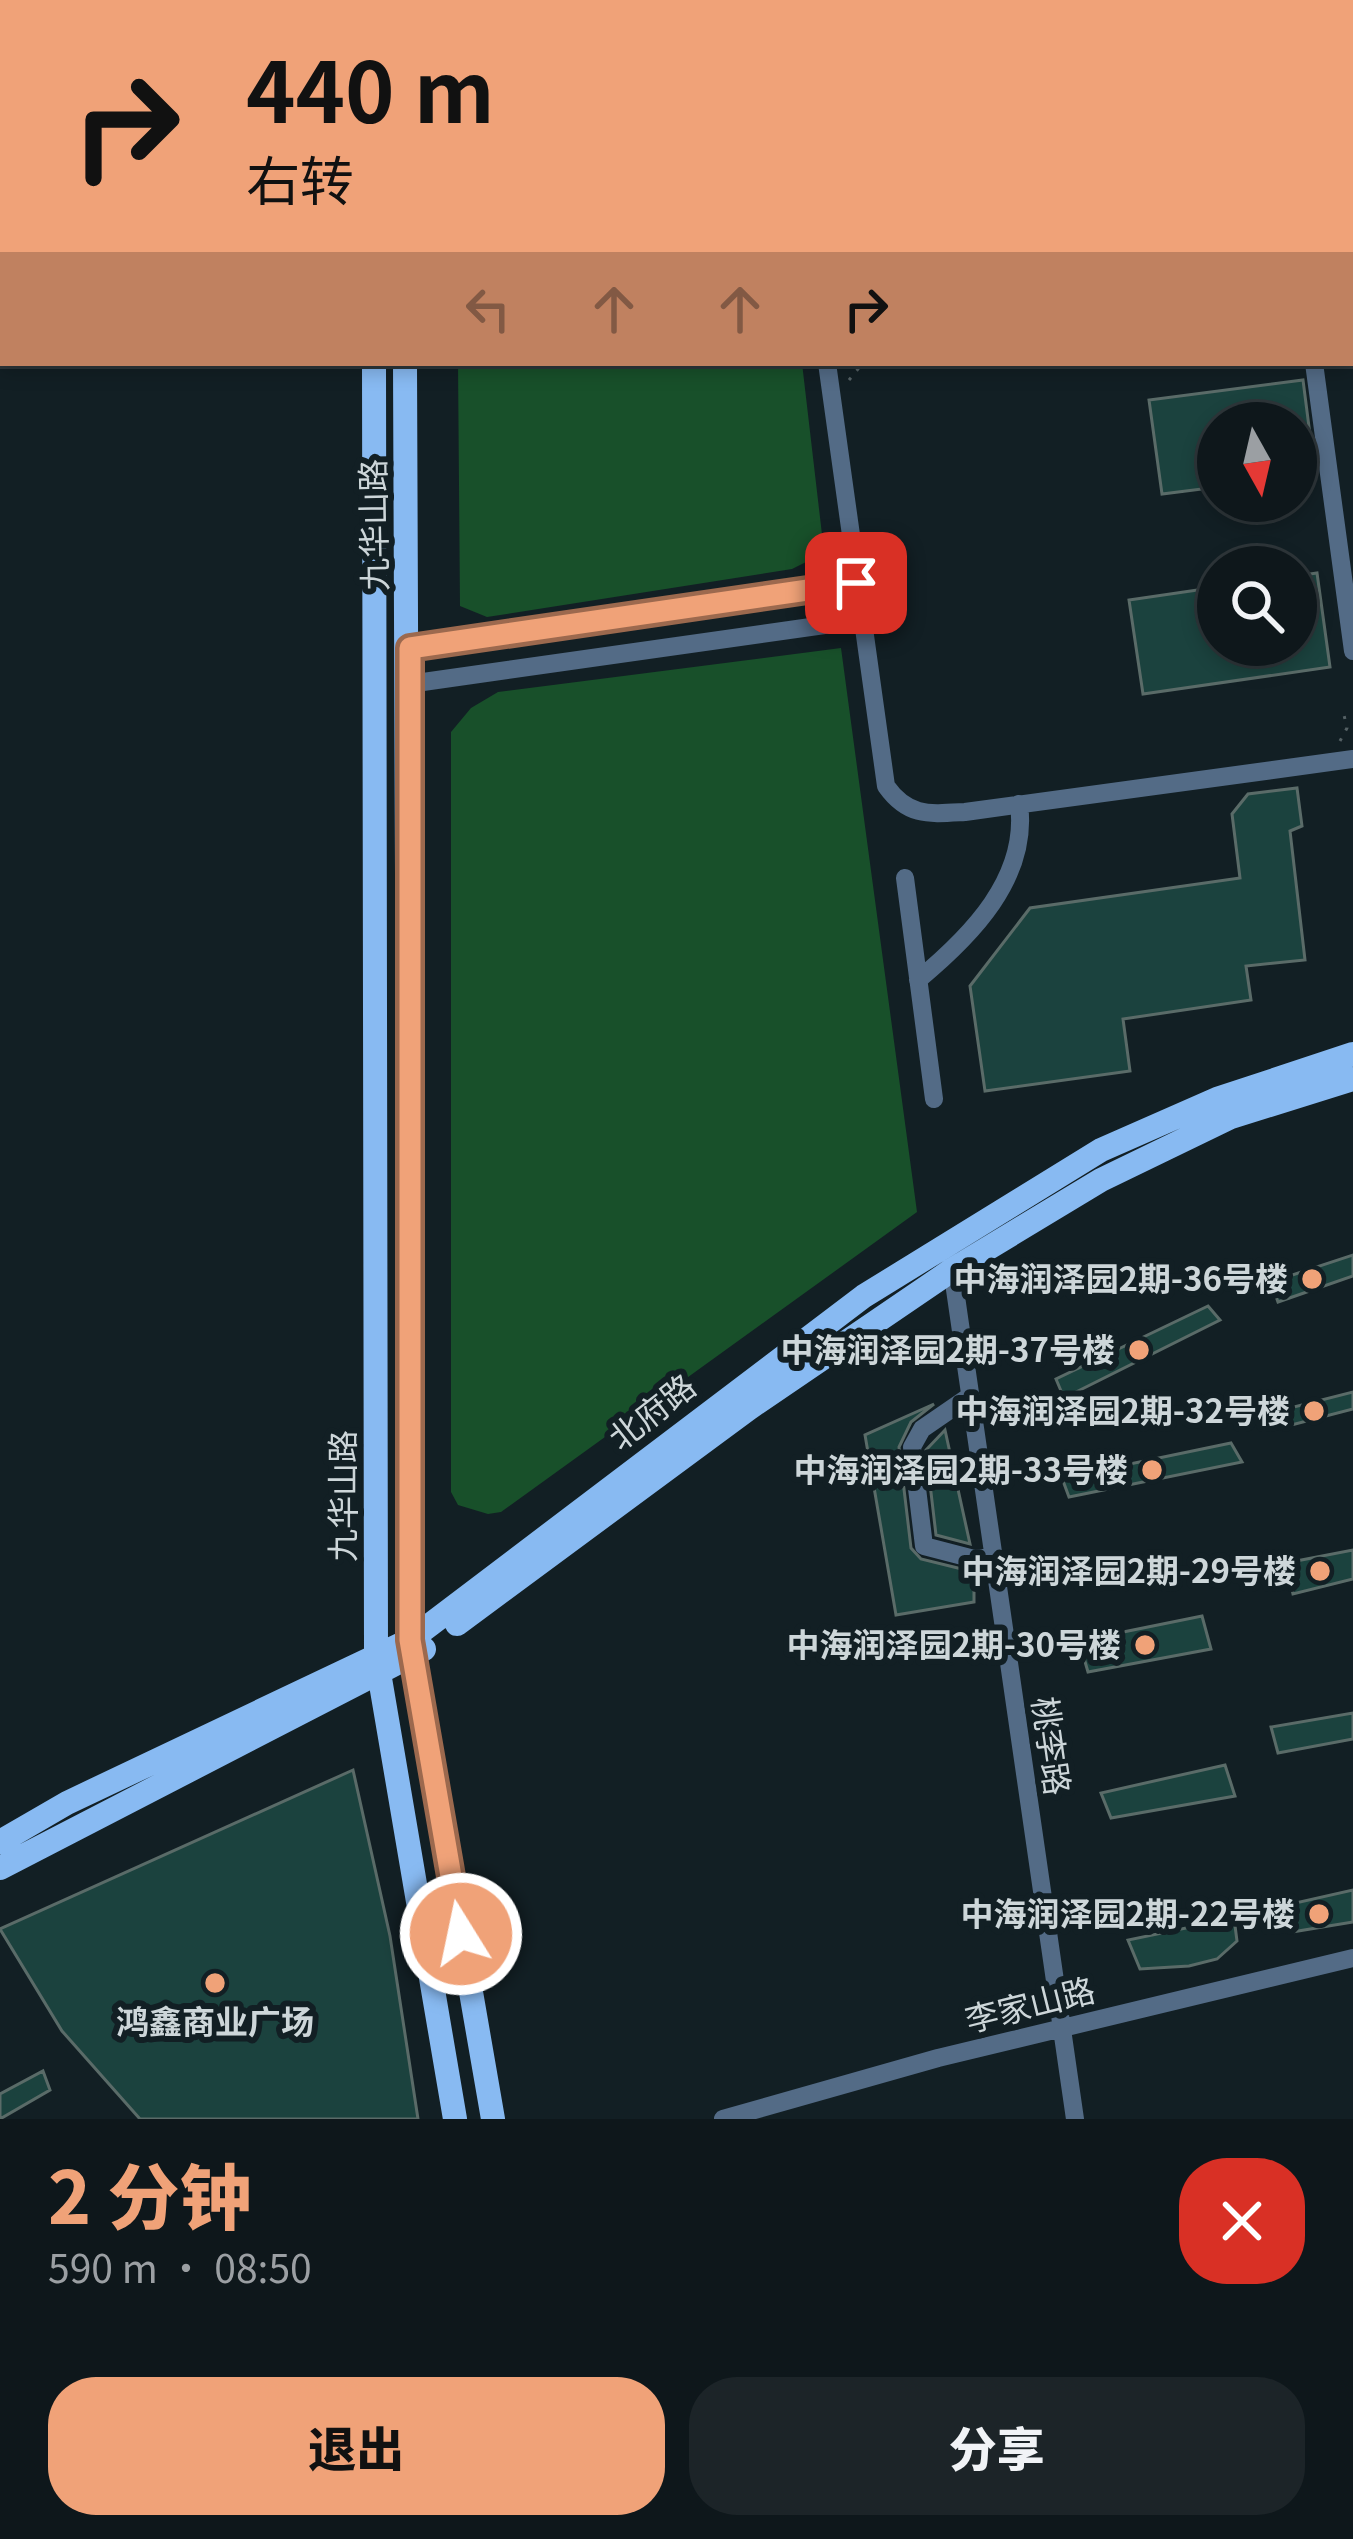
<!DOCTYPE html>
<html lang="zh">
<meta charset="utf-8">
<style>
body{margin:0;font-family:Georgia,"Noto Sans SC",serif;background:#1c2428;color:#f1f3f6;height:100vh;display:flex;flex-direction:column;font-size:45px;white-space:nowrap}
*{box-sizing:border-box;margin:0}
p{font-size:39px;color:#9b9fa3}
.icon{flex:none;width:66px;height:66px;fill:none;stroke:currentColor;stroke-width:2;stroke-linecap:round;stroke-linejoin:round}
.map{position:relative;height:2119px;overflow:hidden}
.side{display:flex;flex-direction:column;background:#0e171b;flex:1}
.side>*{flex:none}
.guide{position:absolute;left:0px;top:0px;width:1353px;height:366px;box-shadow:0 6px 18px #0003,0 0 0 3px #2e363a;background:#f0a278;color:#111;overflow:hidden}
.needle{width:78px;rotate:172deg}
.buttons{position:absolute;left:1197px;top:402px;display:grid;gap:24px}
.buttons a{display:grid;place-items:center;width:120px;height:120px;border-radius:50%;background:#0e171b;box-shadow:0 6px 18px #0003,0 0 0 3px #2e363a;font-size:60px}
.pin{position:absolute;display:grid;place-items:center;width:102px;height:102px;color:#fff;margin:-51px;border-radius:24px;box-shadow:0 6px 18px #0006}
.me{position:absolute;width:132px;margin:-66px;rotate:350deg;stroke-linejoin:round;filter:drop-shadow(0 0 9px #0008)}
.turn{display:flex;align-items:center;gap:42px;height:252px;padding:0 48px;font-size:54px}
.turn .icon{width:156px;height:156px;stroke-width:2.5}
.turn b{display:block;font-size:84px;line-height:102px}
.lanes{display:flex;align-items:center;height:114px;padding:0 48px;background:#0003;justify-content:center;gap:60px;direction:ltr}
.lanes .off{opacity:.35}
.round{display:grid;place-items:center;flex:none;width:126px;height:126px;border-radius:48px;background:#1c2428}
.summary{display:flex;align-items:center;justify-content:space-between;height:204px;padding:0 48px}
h1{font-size:72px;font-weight:800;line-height:90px;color:#f0a278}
.button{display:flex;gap:24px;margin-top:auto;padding:24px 48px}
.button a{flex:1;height:138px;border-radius:48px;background:#f0a278;color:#111;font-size:48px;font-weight:800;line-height:138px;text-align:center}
.button a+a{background:#1c2428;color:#f1f3f6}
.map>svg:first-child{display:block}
.green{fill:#18502a}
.building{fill:#1b423e;stroke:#5a6b68;stroke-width:3}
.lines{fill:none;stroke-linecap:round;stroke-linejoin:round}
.path{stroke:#556165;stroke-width:3;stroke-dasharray:3 9;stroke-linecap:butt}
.minor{stroke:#536b86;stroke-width:18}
.major{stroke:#88baf2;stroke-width:24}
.route-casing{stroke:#9c694e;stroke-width:30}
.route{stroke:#f0a278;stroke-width:21}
.poi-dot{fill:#f0a278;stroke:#121f24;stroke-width:4.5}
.labels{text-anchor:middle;stroke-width:12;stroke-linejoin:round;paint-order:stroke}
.street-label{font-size:33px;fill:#cdd6d9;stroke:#121f24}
.poi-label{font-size:33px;font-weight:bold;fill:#cdd6d9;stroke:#121f24;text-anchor:end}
</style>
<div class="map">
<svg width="1353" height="2119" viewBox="0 0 1353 2119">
<rect width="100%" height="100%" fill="#121f24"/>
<!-- green -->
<path class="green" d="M444,0H1353V43L1350,3Z
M458,363H802L823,543L814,558L792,569L487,617L460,606Z
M841,648L917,1212L501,1512L488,1514L458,1505L451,1492V732L471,708L498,692Z"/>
<!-- building -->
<path class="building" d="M1303,380L1315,474L1296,477V423H1218V487L1162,494L1149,400Z
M1317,573L1330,667L1143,694L1129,600L1218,587V645H1296V576Z
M1297,788L1302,826L1290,831L1305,960L1246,966L1251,1000L1123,1019L1130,1071L985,1091L970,986L1030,908L1240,878L1232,814L1248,794Z
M1353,1255V1276L1278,1302L1271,1282Z
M1208,1306L1220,1320L1064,1398L1056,1379Z
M1353,1392V1409L1280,1428L1274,1412Z
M934,1404L911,1422L899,1447L911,1548L921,1559L974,1572V1602L896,1615L865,1435Z
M945,1430L970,1544L936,1535L926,1450Z
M1231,1443L1242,1462L1069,1497L1062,1478Z
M1353,1550V1579L1293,1594L1286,1563Z
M1202,1616L1211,1649L1088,1672L1079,1641Z
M1353,1713V1739L1278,1753L1271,1727Z
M1225,1765L1235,1796L1111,1818L1101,1793Z
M353,1770L390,1936L418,2119H140L62,2031L0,1929Z
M1353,1890V1922L1292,1932L1282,1906Z
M1234,1918L1237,1941L1217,1959L1189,1966L1140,1969L1128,1940Z
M43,2071L50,2090L0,2119V2094Z"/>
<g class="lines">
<!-- path -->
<path class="path" d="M849,380L863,363
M1340,741L1347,728L1344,715"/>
<!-- minor -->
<path class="minor" d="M1350,65H1353
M0,282L3,281
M1350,320H1353
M827,363L886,786C908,817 929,814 965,812L1353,759
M1314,363L1353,651
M410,648L856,583
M409,684L860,620
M905,878L934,1099
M918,980C971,936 1029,878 1019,804
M951,1262L1075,2119
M970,1396L922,1429L912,1447L924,1546L974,1559L993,1557
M723,2119L938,2058L1353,1958"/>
<!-- major -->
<path class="major" d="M375,3V0
M406,3V0
M374,363L376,1655L455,2119
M405,363L410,1640L493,2119
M457,1624L748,1409L952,1270L1101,1180L1231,1117L1353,1079
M0,1842L67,1803L410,1640L864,1296L1101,1150L1217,1099L1353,1054
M0,1868L424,1649"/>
</g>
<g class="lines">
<defs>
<path id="route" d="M461,1934L410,1640V648L856,583"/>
</defs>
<!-- route casing -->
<use href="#route" class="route-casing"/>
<!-- route -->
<use href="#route" class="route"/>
</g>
<!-- markers -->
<g class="poi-dot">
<circle cx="1312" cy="1279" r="12"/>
<circle cx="1139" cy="1350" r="12"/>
<circle cx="1314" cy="1411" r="12"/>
<circle cx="1152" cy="1470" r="12"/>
<circle cx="1320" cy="1571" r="12"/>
<circle cx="1145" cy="1645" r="12"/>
<circle cx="1319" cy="1914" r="12"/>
<circle cx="215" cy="1983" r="12"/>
</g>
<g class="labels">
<!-- street labels -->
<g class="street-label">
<text transform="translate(374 525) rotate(-91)" y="12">九华山路</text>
<text transform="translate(652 1412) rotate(-38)" y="12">北府路</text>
<text transform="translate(343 1496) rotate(-90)" y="12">九华山路</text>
<text transform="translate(1051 1746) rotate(82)" y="12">桃李路</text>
<text transform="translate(1030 2005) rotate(-14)" y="12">李家山路</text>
</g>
<!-- poi labels -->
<g class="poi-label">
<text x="1288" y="1291">中海润泽园2期-36号楼</text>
<text x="1115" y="1362">中海润泽园2期-37号楼</text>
<text x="1290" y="1423">中海润泽园2期-32号楼</text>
<text x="1128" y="1482">中海润泽园2期-33号楼</text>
<text x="1296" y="1583">中海润泽园2期-29号楼</text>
<text x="1121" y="1657">中海润泽园2期-30号楼</text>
<text x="1295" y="1926">中海润泽园2期-22号楼</text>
<text x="215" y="2034" text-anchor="middle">鸿鑫商业广场</text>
</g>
</g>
</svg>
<div class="buttons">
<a><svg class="needle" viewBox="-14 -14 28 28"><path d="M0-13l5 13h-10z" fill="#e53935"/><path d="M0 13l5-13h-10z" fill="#9b9fa3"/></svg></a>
<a><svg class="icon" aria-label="search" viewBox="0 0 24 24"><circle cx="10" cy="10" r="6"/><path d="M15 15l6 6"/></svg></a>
</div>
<div class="pin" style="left:856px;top:583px;background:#d93025"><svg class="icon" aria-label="arrive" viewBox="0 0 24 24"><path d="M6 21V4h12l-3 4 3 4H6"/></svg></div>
<svg class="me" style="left:461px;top:1934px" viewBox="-20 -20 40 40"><circle r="17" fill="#f0a278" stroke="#fff" stroke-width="3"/><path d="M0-11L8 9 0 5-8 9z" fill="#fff"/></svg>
<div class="guide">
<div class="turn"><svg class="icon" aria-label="right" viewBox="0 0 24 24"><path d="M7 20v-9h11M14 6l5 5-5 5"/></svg><div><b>440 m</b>右转</div></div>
<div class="lanes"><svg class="icon off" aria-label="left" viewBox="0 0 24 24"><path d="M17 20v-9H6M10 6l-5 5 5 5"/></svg><svg class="icon off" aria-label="ahead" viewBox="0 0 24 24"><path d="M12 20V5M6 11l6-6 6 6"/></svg><svg class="icon off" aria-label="ahead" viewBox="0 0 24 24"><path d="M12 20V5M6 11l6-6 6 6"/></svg><svg class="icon" aria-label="right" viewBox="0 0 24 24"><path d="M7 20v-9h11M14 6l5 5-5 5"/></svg></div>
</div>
</div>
<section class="side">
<div class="summary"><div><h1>2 分钟</h1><p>590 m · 08:50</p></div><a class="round" style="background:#d93025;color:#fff"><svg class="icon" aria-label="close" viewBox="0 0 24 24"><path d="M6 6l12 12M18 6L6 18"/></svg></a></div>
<div class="button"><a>退出</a><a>分享</a></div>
</section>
